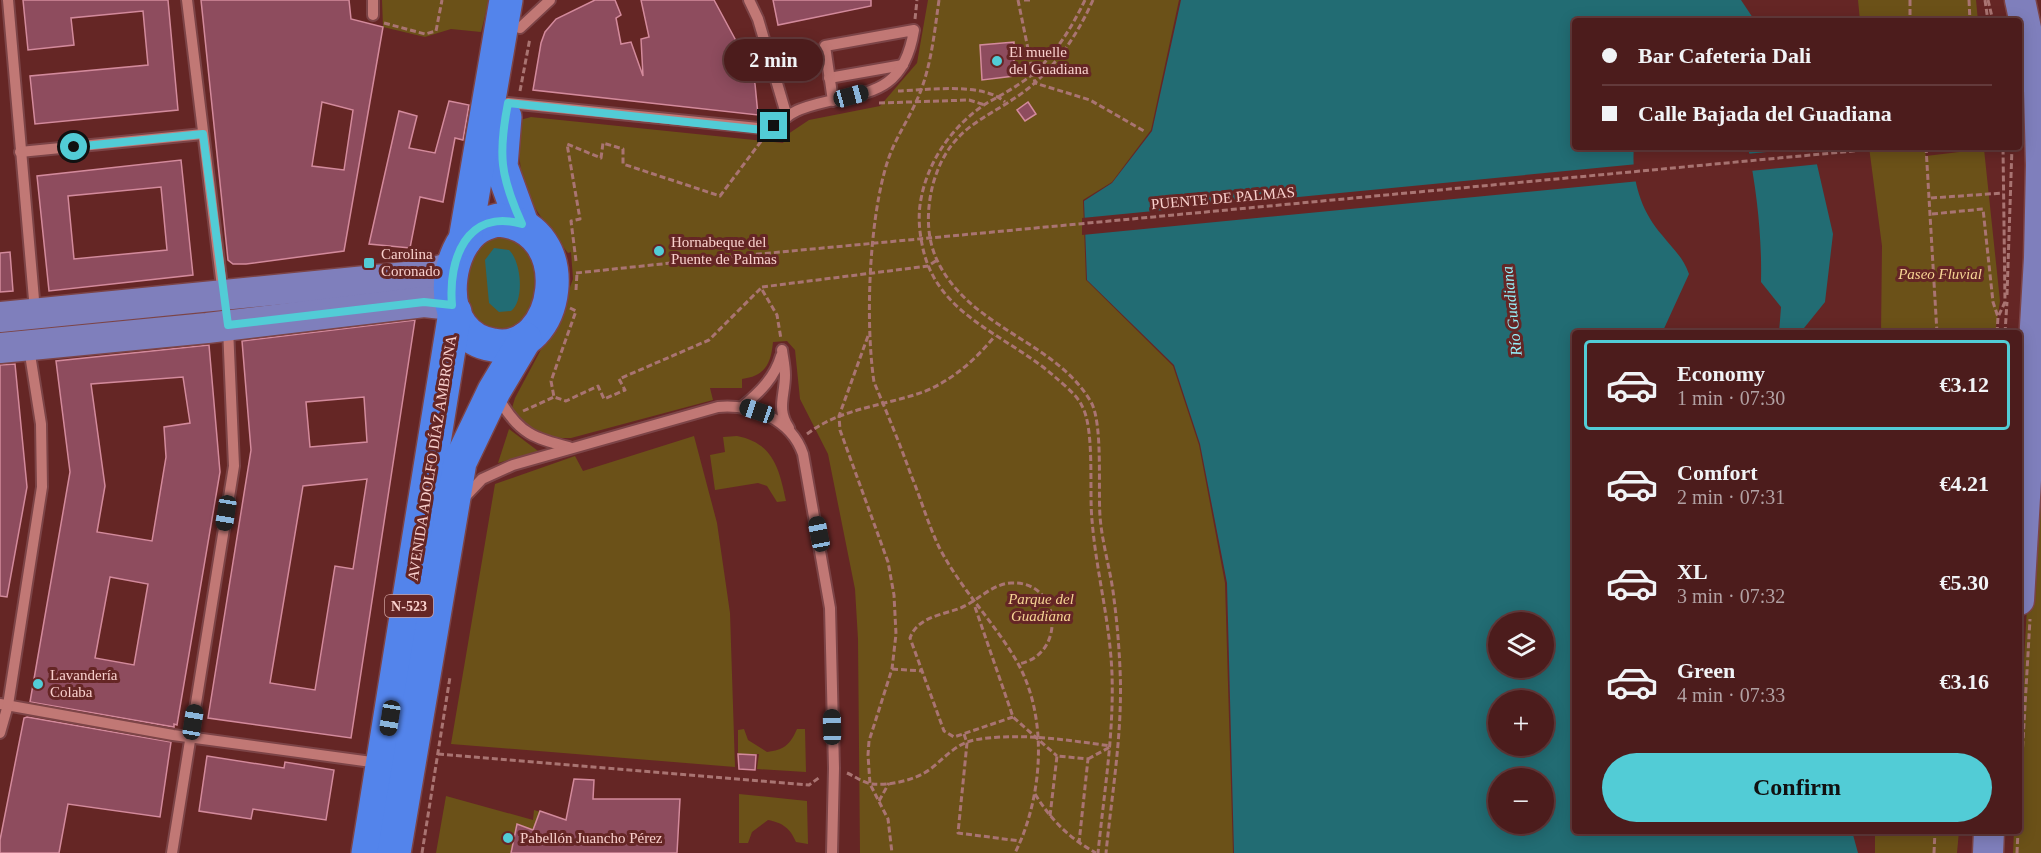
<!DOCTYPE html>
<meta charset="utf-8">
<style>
:root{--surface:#4c1c1c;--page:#562929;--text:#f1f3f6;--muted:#b2a1a3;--line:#633a3b;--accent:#52ccd6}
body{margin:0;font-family:Georgia,serif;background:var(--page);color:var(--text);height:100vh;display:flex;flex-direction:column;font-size:22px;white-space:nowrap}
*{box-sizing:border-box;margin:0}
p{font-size:20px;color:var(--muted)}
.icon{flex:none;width:33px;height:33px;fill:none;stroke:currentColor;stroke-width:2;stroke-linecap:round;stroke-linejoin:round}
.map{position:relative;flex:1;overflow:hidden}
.details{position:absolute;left:1572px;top:330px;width:450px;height:504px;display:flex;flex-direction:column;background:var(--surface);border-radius:6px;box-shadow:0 3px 15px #0003,0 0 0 2px var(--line)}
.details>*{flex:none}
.guide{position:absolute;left:1572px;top:18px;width:450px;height:132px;border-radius:6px;box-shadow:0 3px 15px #0003,0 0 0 2px var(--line);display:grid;align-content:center;height:132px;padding:0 30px;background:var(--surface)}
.tools{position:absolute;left:1488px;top:612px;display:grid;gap:12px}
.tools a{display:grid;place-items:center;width:66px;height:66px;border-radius:50%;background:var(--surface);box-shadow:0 3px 15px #0003,0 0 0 2px var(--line);font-size:30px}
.end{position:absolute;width:27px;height:27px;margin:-14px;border:8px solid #52ccd6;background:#111;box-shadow:0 0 0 3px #111}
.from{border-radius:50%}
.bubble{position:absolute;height:42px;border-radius:21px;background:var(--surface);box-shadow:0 3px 15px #0003,0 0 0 2px var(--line);font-size:20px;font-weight:700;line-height:42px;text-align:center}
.car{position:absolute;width:18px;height:36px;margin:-18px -9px;border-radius:8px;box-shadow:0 0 4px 2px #0007;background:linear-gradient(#222 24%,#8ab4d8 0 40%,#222 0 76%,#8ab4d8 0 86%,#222 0)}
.guide b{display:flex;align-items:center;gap:21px;height:57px;font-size:22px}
.guide b+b{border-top:2px solid var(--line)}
.guide i{width:15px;height:15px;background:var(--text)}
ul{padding:10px 0 0;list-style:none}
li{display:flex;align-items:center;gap:18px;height:90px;margin:0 12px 9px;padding:0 18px;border:3px solid transparent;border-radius:6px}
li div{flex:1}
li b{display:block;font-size:22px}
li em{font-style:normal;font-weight:700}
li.on{border-color:var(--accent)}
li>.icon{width:54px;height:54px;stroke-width:1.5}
.primary-button{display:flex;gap:12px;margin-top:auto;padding:12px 30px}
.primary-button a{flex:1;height:69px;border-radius:36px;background:var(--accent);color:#111;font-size:24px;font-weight:700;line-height:69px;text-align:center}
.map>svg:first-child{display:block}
.green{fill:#6b5118}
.water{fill:#226c73;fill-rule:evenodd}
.pier{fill:#652625}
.building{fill:#8e4c5e;stroke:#d38a9c;stroke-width:1.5;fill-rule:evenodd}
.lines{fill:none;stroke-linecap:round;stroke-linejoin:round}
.minor-casing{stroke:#7c4447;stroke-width:14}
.major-casing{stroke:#7c4447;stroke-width:33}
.highway-casing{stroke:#7c4447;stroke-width:36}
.path{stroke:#a97472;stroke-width:3;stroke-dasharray:6 3;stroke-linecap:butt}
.minor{stroke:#c17875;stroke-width:10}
.major{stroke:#7f7fbc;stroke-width:30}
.highway{stroke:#5384eb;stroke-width:33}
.path-bridge{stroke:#a97472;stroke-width:3;stroke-dasharray:6 3;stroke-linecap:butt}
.route{stroke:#52ccd6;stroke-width:8}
.poi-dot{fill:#52ccd6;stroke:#652625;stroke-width:2}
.labels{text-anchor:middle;stroke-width:6;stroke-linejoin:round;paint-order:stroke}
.shield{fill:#652625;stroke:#cd9d9b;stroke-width:1.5}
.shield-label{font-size:14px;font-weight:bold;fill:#f9d0cd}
.poi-label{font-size:15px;fill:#f9d0cd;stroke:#652625;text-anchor:start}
.street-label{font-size:15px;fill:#f9d0cd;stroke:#652625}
.park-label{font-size:15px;font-style:italic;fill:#f6d494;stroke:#652625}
.water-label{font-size:16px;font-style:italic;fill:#97f4fd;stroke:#652625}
</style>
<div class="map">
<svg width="2041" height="853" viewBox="0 0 2041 853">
<rect width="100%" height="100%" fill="#652625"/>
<g class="green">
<polygon points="382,0 489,0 481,32 451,29 425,37 383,27"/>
<path d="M928,0H1179L1151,130L1112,182L1083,200L1086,280L1173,366L1199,445L1225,583L1233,853H860L858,639L855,589L828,454L800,399L795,350L787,341L773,342C771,364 765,376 742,379V388H710L713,400L571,438C545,439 525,430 512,408L515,398L561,312L573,279L571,252L568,253C527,199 516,189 520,120L531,117L783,143L788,134L809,120L880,106L917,63Z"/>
<polygon points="1858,0 1976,0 1978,21 1860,21"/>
<polygon points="1869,147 1924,147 1926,156 1984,149 2000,301 1995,333 1881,333 1882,246"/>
<polygon points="499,231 531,249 540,290 520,328 480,330 463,293 463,280 476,248"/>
<polygon points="2041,361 2041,853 2013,853 2014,831 2019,831 2019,748"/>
<polygon points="509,429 538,451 498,463"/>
<polygon points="694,436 717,523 730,613 735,767 451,744 495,484 575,456 583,471"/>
<path d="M737,436C773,443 779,468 786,501L777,502L767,486L758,483L715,490L710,455L725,452L723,437Z"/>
<path d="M744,729L748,740L767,752C784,750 790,745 797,729H805L806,772L757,769L759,754H738V730Z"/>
<path d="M739,794L807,801L808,844L796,842C790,828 783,823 768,820L752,832L748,843H739Z"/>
<polygon points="446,796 533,820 534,810 579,824 576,853 436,853"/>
<polygon points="1875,831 1959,831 1957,853 1875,853"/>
</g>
<g class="water">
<path d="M1181,0H1741L1755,21H1575V147H1634C1631,179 1641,211 1662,235C1673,249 1683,257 1689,274L1662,333H1575V831H1852L1858,853H1234L1227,583L1200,444L1174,365L1087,280L1084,201L1112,183L1152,131ZM1498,622H1544V668H1498ZM1498,700H1544V746H1498ZM1498,778H1544V824H1498Z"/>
<path d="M1748,147H1813L1833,234L1825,302L1800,333H1779L1781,307L1761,282C1762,237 1757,192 1748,147Z"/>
<path d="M494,248L509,250C521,261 525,300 511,311L499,312L489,303L485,260Z"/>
</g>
<g class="pier">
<polygon points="1817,147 1820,164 1750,171 1746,154"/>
<polygon points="1638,164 1640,181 1082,235 1082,218"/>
</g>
<g class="building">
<polygon points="23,0 168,0 178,110 35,124 30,76 148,65 143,11 71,18 74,45 28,50"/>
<path d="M201,0H349L351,19L383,27L344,251L246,264H233L228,260ZM322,102L353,110L344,170L312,166Z"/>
<polygon points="595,0 615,0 621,15 616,18 621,44 631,42 643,76 641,39 649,37 641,0 714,0 748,63 755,84 758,115 533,90 541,43 545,32 556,19"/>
<polygon points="773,0 871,0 871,6 778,25"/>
<polygon points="1014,42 1014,76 982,80 980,45"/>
<polygon points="449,101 469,105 463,140 455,138 443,202 420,197 410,248 369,244 399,111 417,116 409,148 435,153"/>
<polygon points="1028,102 1036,114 1025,121 1017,110"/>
<path d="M181,160L193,275L49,291L37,176ZM161,187L167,250L74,259L68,196Z"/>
<polygon points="10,252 13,291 0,292 0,253"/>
<path d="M415,320L351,738L208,718L251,450L242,341ZM364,397L367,442L310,447L306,402ZM367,479L353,569L335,566L315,690L270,683L303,486Z"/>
<path d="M209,345L220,472L177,725L174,724V727L30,702L70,472L56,361ZM183,377L190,423L164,427L166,457L152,541L97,532L105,486L91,384ZM110,577L148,584L134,665L95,658Z"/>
<polygon points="15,364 27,487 7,597 0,596 0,365"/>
<polygon points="27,717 171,742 160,817 68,804 59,853 0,853 0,840 24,718"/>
<polygon points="738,754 756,755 755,770 739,769"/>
<polygon points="207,756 284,768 285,762 334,770 326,820 253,809 251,819 199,811"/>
<polygon points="574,779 594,780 593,799 680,799 677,853 511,853 517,824 533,830 540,811 566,820"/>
</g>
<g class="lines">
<g class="minor-casing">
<g id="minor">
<polyline points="8,0 35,311"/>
<polyline points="187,0 223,295"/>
<polyline points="749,0 758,19 787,117"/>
<polyline points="373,15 373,0"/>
<polyline points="520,28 550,0"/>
<polyline points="829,78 903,65"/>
<path d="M508,103L769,129C780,123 789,113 801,109C856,89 902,104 914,30L825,46L833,101"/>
<polyline points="20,152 203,134"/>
<path d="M782,350C783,358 785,366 785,375C785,396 776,409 789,428"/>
<path d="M501,402C519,433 535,439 569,447"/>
<path d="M743,406C760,392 775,377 781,356"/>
<path d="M463,499L482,479L513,465L718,407C753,404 791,419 803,454L830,608L834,768L832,853"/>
<polyline points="0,704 173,735 379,763"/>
<polyline points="0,733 8,705 42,487 41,424 29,348"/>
<polyline points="172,853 234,466 228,328"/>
</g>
</g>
<g class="major-casing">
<g id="major">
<polyline points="0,317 426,275 454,266"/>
<polyline points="0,348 207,328 424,302 452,305"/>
<polyline points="2019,600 2039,258 2041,165 2039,90 2020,0"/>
<polyline points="1988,853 1989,831"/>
</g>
</g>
<g class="highway-casing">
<g id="highway">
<polyline points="505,117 501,166 522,224"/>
<path d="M498,220C581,226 560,358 493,345C480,343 470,338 462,327C442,302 449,252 473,231C480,225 489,222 498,220Z"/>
<polyline points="465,240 506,0"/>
<polyline points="368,853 455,312"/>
<polyline points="394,853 460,462 494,391 525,339"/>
</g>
</g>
<g class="path">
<path d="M939,0C934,35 931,70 916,102C907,122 895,139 888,160C869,217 865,322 874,382C887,413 900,444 911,475C921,499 928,524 939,547C960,588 993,621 1016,660C1049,716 1043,797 1015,853"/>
<polyline points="1018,0 1035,83 1090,100 1144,131"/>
<polyline points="1024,0 1033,0"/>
<path d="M1085,0C1072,27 1056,53 1034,73C1020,85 1003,94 987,103C954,124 928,160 921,199C918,214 919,229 922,244C935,316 1007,334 1055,377C1064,385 1077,395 1082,406C1095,429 1089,492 1092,520C1096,571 1110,621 1112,674C1114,734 1104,793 1098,853"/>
<path d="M1093,0C1080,29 1063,56 1040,78C998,119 952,117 933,184C926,212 926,241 940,266C975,330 1056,342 1091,402C1103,423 1098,489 1100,516C1102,544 1111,571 1114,599C1117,622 1119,646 1120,669C1123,731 1112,792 1106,853"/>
<polyline points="1910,0 1910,21"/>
<polyline points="1969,0 1970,21"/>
<polyline points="1985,0 1988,21"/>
<polyline points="1988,0 1993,21"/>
<polyline points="915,19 917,0"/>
<polyline points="384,23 425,34 436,31 442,0"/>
<polyline points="520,91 530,38"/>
<path d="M898,91C927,90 983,82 1005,102"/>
<polyline points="879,103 969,100 985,105"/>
<polyline points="1926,147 1937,333"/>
<polyline points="1931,198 2003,193"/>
<polyline points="1932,214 1983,209 1993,302 1998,317"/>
<polyline points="576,261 571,221 580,219 567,144 601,158 603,143 623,149 623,164 720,196 762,140"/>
<polyline points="576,273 738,256"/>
<polyline points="762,287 928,266 937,260"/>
<polyline points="576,290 577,273"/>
<polyline points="2007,295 2012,147"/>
<polyline points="570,308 576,311 551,381 554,397 566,401 598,386 604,399 625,390 619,379 709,340 761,288 777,315 781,339"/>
<polyline points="1997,333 1998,317 2005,302 2003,147"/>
<polyline points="2005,333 2007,302"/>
<polyline points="868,336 839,416 840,430 888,562 894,595 896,634 892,669 869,741 868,755 870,784 888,819 892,853"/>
<polyline points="523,411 554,397"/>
<path d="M807,434C841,408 884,406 923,392C953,380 975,360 995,336"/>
<polyline points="975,607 1013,717 1057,756"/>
<polyline points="892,669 922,671"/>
<path d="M1013,717L954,737L944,731L910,638C917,618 940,615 958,609C977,602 991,584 1011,583C1062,580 1067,656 1018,664"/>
<polyline points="964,734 967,743 958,833 1020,841"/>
<polyline points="438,754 809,785 820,777"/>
<polyline points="1088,759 1110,747"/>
<path d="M847,773C854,776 864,783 872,784C889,786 915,780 929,770C944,759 955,744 974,740C1020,732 1066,740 1111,746"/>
<path d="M1035,794C1051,820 1069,838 1096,853"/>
<polyline points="879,801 889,783"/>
<polyline points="2019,810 2030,619"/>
<polyline points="1050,816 1057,756 1088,759 1079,843"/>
<polyline points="422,853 450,677"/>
<polyline points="1934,853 1935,831"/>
<polyline points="2017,853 2018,831"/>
</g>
<use href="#minor" class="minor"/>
<use href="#major" class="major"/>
<use href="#highway" class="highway"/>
<polyline class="path-bridge" points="738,256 1896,147"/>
</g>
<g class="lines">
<path class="route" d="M74,147L203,134L228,325L424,302L452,305C448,259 467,208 522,224C500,176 498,154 508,103L763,130L774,126"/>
</g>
<g class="poi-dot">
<circle cx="997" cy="61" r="6"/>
<circle cx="659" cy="251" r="6"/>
<rect x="363" y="257" width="12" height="12" rx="3"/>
<circle cx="38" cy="684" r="6"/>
<circle cx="508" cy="838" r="6"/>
</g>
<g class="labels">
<rect class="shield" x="385" y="595" width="48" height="22" rx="4.5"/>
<g class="shield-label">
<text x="409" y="611">N-523</text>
</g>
<g class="poi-label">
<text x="1009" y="57">El muelle<tspan x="1009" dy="17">del Guadiana</tspan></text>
<text x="671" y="247">Hornabeque del<tspan x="671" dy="17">Puente de Palmas</tspan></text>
<text x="381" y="259">Carolina<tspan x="381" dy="17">Coronado</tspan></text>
<text x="50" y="680">Lavandería<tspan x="50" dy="17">Colaba</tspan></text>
<text x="520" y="843">Pabellón Juancho Pérez</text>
</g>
<g class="street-label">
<text transform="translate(1223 198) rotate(-5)" y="5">PUENTE DE PALMAS</text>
<text transform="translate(432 458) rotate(-81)" y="5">AVENIDA ADOLFO DÍAZ AMBRONA</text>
</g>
<g class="park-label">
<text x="1940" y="279">Paseo Fluvial</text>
<text x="1041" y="604">Parque del<tspan x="1041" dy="17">Guadiana</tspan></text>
</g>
<g class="water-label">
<text transform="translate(1511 311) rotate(-96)" y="6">Río Guadiana</text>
</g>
</g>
</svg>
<div class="tools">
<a><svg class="icon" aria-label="layers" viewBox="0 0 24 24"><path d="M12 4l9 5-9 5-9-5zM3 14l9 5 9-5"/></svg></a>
<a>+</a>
<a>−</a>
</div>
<i class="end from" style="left:74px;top:147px"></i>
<i class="end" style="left:774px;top:126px"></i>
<div class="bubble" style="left:724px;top:39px;width:99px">2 min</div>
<i class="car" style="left:851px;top:96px;rotate:75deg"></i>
<i class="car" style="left:757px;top:411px;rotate:289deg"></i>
<i class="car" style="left:226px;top:513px;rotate:189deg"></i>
<i class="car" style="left:819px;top:534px;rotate:349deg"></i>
<i class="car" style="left:390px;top:718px;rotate:189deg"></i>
<i class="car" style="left:193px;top:722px;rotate:9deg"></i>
<i class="car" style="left:832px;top:727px;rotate:359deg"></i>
<div class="guide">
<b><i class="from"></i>Bar Cafeteria Dali</b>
<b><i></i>Calle Bajada del Guadiana</b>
</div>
<section class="details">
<ul>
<li class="on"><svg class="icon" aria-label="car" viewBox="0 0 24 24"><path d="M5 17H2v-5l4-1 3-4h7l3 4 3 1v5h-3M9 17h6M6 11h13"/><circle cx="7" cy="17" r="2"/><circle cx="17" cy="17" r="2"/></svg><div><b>Economy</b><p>1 min · 07:30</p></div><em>€3.12</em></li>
<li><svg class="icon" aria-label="car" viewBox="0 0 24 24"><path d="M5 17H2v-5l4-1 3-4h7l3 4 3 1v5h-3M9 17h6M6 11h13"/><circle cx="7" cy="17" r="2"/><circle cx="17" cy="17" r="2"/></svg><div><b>Comfort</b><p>2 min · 07:31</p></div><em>€4.21</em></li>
<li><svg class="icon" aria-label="car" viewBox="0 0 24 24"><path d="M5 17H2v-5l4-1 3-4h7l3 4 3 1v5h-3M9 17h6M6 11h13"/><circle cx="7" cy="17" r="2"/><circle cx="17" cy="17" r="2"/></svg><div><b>XL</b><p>3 min · 07:32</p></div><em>€5.30</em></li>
<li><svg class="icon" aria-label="car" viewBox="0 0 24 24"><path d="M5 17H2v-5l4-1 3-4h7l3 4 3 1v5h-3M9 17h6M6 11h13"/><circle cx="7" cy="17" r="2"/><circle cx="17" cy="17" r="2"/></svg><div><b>Green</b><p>4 min · 07:33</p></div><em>€3.16</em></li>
</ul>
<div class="primary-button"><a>Confirm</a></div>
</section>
</div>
